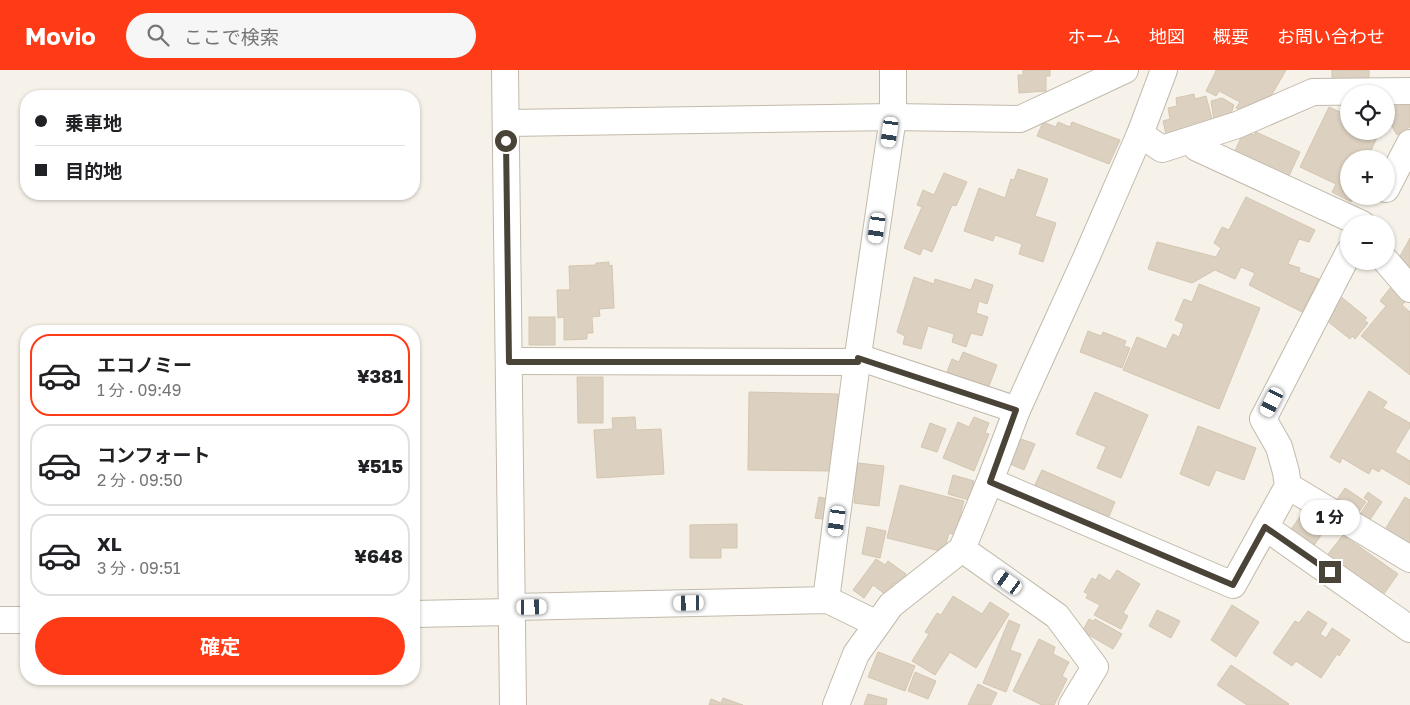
<!DOCTYPE html>
<html lang="ja">
<meta charset="utf-8">
<style>
:root{--surface:#fff;--page:#f6f6f6;--text:#202124;--muted:#757577;--line:#e0e0e0;--accent:#ff3b17}
body{margin:0;font-family:"Golos Text","Noto Sans JP",sans-serif;background:var(--page);color:var(--text);height:100vh;display:flex;flex-direction:column;font-size:19px;white-space:nowrap}
*{box-sizing:border-box;margin:0}
p{font-size:16px;color:var(--muted)}
.icon{flex:none;width:28px;height:28px;fill:none;stroke:currentColor;stroke-width:2;stroke-linecap:round;stroke-linejoin:round}
.map{position:relative;flex:1;overflow:hidden}
.side{position:absolute;left:20px;top:255px;width:400px;height:360px;display:flex;flex-direction:column;background:var(--surface);border-radius:20px;box-shadow:0 1px 4px #0004}
.side>*{flex:none}
.hud{position:absolute;left:20px;top:20px;width:400px;height:110px;border-radius:20px;box-shadow:0 1px 4px #0004;display:grid;align-content:center;height:110px;padding:0 15px;background:var(--surface)}
.buttons{position:absolute;left:1340px;top:15px;display:grid;gap:10px}
.buttons a{display:grid;place-items:center;width:55px;height:55px;border-radius:50%;background:var(--surface);box-shadow:0 1px 4px #0004;font-size:25px}
.end{position:absolute;width:22px;height:22px;margin:-11px;border:6px solid #4a4337;background:#fff;box-shadow:0 0 0 2px #fff}
.from{border-radius:50%}
.bubble{position:absolute;height:35px;border-radius:18px;background:var(--surface);box-shadow:0 1px 4px #0004;font-size:16px;font-weight:700;line-height:35px;text-align:center}
.car{position:absolute;width:15px;height:30px;margin:-15px -8px;border-radius:6px;box-shadow:0 0 4px 1px #0007;background:linear-gradient(#fff 24%,#345 0 40%,#fff 0 76%,#345 0 86%,#fff 0)}
.hud b{display:flex;align-items:center;gap:18px;height:48px;font-size:19px}
.hud b+b{border-top:1px solid var(--line)}
.hud i{width:12px;height:12px;background:var(--text)}
ul{padding:9px 0 0;list-style:none}
li{display:flex;align-items:center;gap:15px;height:82px;margin:0 10px 8px;padding:0 5px;border:2px solid var(--line);border-radius:20px}
li div{flex:1}
li b{display:block;font-size:19px}
li em{font-style:normal;font-weight:700}
li.on{border-color:var(--accent)}
li>.icon{width:45px;height:45px;stroke-width:1.5}
.action{display:flex;gap:10px;margin-top:auto;padding:10px 15px}
.action a{flex:1;height:58px;border-radius:30px;background:var(--accent);color:#fff;font-size:20px;font-weight:700;line-height:58px;text-align:center}
header{display:flex;align-items:center;gap:30px;box-sizing:border-box;height:70px;padding:0 25px;background:var(--accent);color:#fff}
header strong{font-size:24px}
nav{display:flex;gap:28px;margin-inline-start:auto;font-size:18px}
.search{width:350px;height:45px;background:var(--page);display:flex;align-items:center;gap:12px;box-sizing:border-box;padding:0 18px;border-radius:28px;color:var(--muted);font-size:19px}
.map>svg:first-child{display:block}
.building{fill:#dcd1c0;stroke:#d4c6b0}
.lines{fill:none;stroke-linecap:round;stroke-linejoin:round}
.minor-casing{stroke:#c2baab;stroke-width:28}
.minor{stroke:#fff;stroke-width:26}
.route{stroke:#4a4337;stroke-width:6}
</style>
<header>
<strong>Movio</strong>
<div class="search"><svg class="icon" aria-label="search" viewBox="0 0 24 24"><circle cx="10" cy="10" r="6"/><path d="M15 15l6 6"/></svg>ここで検索</div>
<nav><a>ホーム</a><a>地図</a><a>概要</a><a>お問い合わせ</a></nav>
</header>
<div class="map">
<svg width="1410" height="635" viewBox="0 0 1410 635">
<rect width="100%" height="100%" fill="#f6f2e9"/>
<g class="building">
<polygon points="1023,0 1050,0 1050,6 1046,6 1046,21 1019,23 1018,5 1023,5"/>
<polygon points="1215,0 1286,0 1267,33 1244,41 1236,38 1240,32 1219,21 1216,26 1206,21 1216,1"/>
<polygon points="1332,0 1369,0 1369,9 1332,10"/>
<polygon points="1194,24 1195,29 1206,26 1213,53 1166,64 1163,51 1170,49 1168,38 1177,36 1176,28"/>
<polygon points="1222,28 1234,35 1230,47 1214,51 1211,31"/>
<polygon points="1410,30 1410,57 1397,65 1386,46 1386,42 1403,31"/>
<polygon points="1329,37 1349,46 1349,61 1380,61 1367,89 1349,89 1349,126 1354,126 1351,132 1332,122 1336,114 1300,97"/>
<polygon points="1043,52 1056,57 1058,52 1070,57 1072,52 1120,70 1109,94 1037,66"/>
<polygon points="1244,61 1254,65 1256,62 1300,82 1288,108 1234,83"/>
<polygon points="1018,99 1048,109 1035,146 1056,153 1043,192 1019,184 1022,174 995,165 993,171 964,161 979,118 1005,128 1011,109 1014,110"/>
<polygon points="944,103 967,112 956,136 952,135 932,182 923,178 920,185 904,178 922,137 917,135 923,120 934,125"/>
<polygon points="1246,127 1315,160 1309,172 1299,169 1288,194 1300,198 1299,202 1319,209 1302,242 1249,215 1255,203 1241,197 1235,209 1215,200 1192,213 1148,199 1157,172 1216,187 1221,178 1214,173 1222,157 1229,160"/>
<polygon points="1410,168 1410,203 1398,190"/>
<polygon points="609,192 609,196 612,195 614,238 599,239 600,246 592,247 593,263 587,263 587,269 564,270 564,247 558,248 557,220 570,220 569,196 596,195 596,193"/>
<polygon points="914,207 934,214 935,209 971,220 975,209 993,215 987,234 979,231 976,243 988,247 982,266 971,263 966,277 952,272 954,264 928,256 921,279 903,274 905,266 897,262"/>
<polygon points="1199,214 1260,238 1219,339 1123,300 1137,267 1166,279 1173,264 1179,267 1184,254 1175,250 1184,229 1192,232"/>
<polygon points="1391,217 1407,230 1402,235 1410,242 1410,305 1361,266 1386,236 1380,231"/>
<polygon points="1340,226 1367,248 1364,250 1368,253 1355,269 1352,266 1350,269 1326,250 1336,239 1332,236"/>
<rect x="529" y="247" width="26" height="28"/>
<polygon points="1088,261 1101,266 1103,262 1126,271 1124,276 1130,278 1122,298 1080,282"/>
<polygon points="963,282 997,295 987,321 955,308 956,306 947,302 952,289 959,292"/>
<polygon points="577,307 603,307 603,353 578,353"/>
<polygon points="1369,321 1387,332 1383,338 1410,353 1410,357 1395,382 1410,391 1410,415 1381,398 1379,402 1372,398 1369,404 1342,388 1340,393 1330,387"/>
<polygon points="749,322 838,324 838,374 832,374 832,401 748,400"/>
<polygon points="1095,322 1148,345 1121,408 1097,398 1106,377 1076,364"/>
<polygon points="635,347 636,360 661,359 664,404 597,408 594,360 613,359 612,348"/>
<polygon points="974,347 989,353 985,363 989,364 974,401 943,388 958,352 969,357"/>
<polygon points="930,353 946,359 937,382 921,377"/>
<polygon points="1198,356 1256,378 1244,410 1216,400 1209,416 1180,404"/>
<polygon points="1021,369 1035,374 1024,400 1010,394"/>
<polygon points="858,393 884,396 879,436 854,433 855,424 851,423 852,413 855,413"/>
<polygon points="1042,400 1115,432 1107,451 1033,419"/>
<polygon points="953,405 974,411 969,430 948,424"/>
<polygon points="900,415 964,431 955,465 949,463 945,478 941,477 940,481 887,468"/>
<polygon points="1345,418 1366,432 1355,447 1334,434"/>
<polygon points="1368,422 1382,432 1367,454 1358,447 1369,431 1364,428"/>
<polygon points="819,427 833,430 829,450 815,448"/>
<polygon points="1405,427 1410,430 1410,477 1384,461"/>
<polygon points="1307,437 1331,451 1312,478 1289,462"/>
<polygon points="737,454 737,478 721,478 721,488 690,488 690,455"/>
<polygon points="867,457 886,461 880,488 862,484"/>
<polygon points="1343,465 1398,504 1381,528 1325,488"/>
<polygon points="876,489 885,495 888,491 906,504 898,515 894,513 886,525 873,515 864,528 853,520"/>
<polygon points="1117,500 1140,514 1123,543 1128,546 1121,559 1094,545 1100,535 1086,528 1088,524 1084,522 1092,508 1096,510 1099,504 1110,511"/>
<polygon points="953,526 982,544 990,532 1009,544 976,598 950,582 935,605 912,591 929,564 925,562 937,543 941,545"/>
<polygon points="1232,535 1259,552 1236,587 1211,570"/>
<polygon points="1157,540 1180,551 1171,568 1149,556"/>
<polygon points="1308,541 1327,553 1320,564 1326,568 1332,558 1350,570 1339,586 1337,584 1321,608 1296,591 1292,596 1273,583 1295,551 1299,553"/>
<polygon points="1089,549 1093,551 1095,549 1122,564 1113,579 1087,564 1088,563 1083,560"/>
<polygon points="1009,550 1020,555 1010,580 1021,584 1006,622 983,613"/>
<polygon points="1039,569 1055,577 1053,584 1069,592 1062,606 1067,609 1054,635 1042,635 1013,621"/>
<polygon points="878,582 915,596 905,621 868,607"/>
<polygon points="1231,595 1289,634 1288,635 1247,635 1217,615"/>
<polygon points="915,602 936,611 928,629 908,621"/>
<polygon points="978,614 997,623 991,635 968,635"/>
<polygon points="868,624 887,629 886,635 864,635"/>
<polygon points="723,628 743,635 709,635 711,629 721,633"/>
</g>
<g class="lines">
<g class="minor-casing">
<g id="minor">
<polyline points="505,0 513,635"/>
<polyline points="506,53 893,47 1020,49 1125,0"/>
<polyline points="1140,64 1162,79 1237,55 1313,22 1410,21"/>
<polyline points="1192,70 1197,78 1362,154"/>
<polyline points="1386,119 1410,73"/>
<polyline points="1386,191 1410,219"/>
<polyline points="858,287 1017,340"/>
<polyline points="509,291 858,292"/>
<polyline points="990,411 1233,515 1288,416 1286,402 1279,377 1263,349 1349,182"/>
<polyline points="1288,416 1410,489"/>
<polyline points="1265,457 1410,559"/>
<polyline points="962,479 1057,546 1095,597 1072,635"/>
<polyline points="826,530 857,292 893,47 893,0"/>
<polyline points="512,537 828,530 877,554"/>
<polyline points="414,544 512,542"/>
<polyline points="0,550 26,550"/>
<polyline points="836,635 856,584 891,535 962,479 990,411 1017,340 1086,188 1140,64 1164,0"/>
</g>
</g>
<use href="#minor" class="minor"/>
</g>
<g class="lines">
<polyline class="route" points="506,71 509,292 858,292 858,288 1016,340 990,412 1233,515 1265,457 1330,502"/>
</g>
</svg>
<div class="buttons">
<a><svg class="icon" aria-label="locate" viewBox="0 0 24 24"><circle cx="12" cy="12" r="6"/><path d="M12 2v4M12 18v4M2 12h4M18 12h4"/></svg></a>
<a>+</a>
<a>−</a>
</div>
<i class="end from" style="left:506px;top:71px"></i>
<i class="end" style="left:1330px;top:502px"></i>
<div class="bubble" style="left:1300px;top:430px;width:60px">1 分</div>
<i class="car" style="left:890px;top:62px;rotate:188deg"></i>
<i class="car" style="left:877px;top:158px;rotate:188deg"></i>
<i class="car" style="left:1272px;top:332px;rotate:207deg"></i>
<i class="car" style="left:837px;top:451px;rotate:188deg"></i>
<i class="car" style="left:1008px;top:512px;rotate:305deg"></i>
<i class="car" style="left:689px;top:533px;rotate:269deg"></i>
<i class="car" style="left:532px;top:537px;rotate:89deg"></i>
<div class="hud">
<b><i class="from"></i>乗車地</b>
<b><i></i>目的地</b>
</div>
<section class="side">
<ul>
<li class="on"><svg class="icon" aria-label="car" viewBox="0 0 24 24"><path d="M5 17H2v-5l4-1 3-4h7l3 4 3 1v5h-3M9 17h6M6 11h13"/><circle cx="7" cy="17" r="2"/><circle cx="17" cy="17" r="2"/></svg><div><b>エコノミー</b><p>1 分 · 09:49</p></div><em>¥381</em></li>
<li><svg class="icon" aria-label="car" viewBox="0 0 24 24"><path d="M5 17H2v-5l4-1 3-4h7l3 4 3 1v5h-3M9 17h6M6 11h13"/><circle cx="7" cy="17" r="2"/><circle cx="17" cy="17" r="2"/></svg><div><b>コンフォート</b><p>2 分 · 09:50</p></div><em>¥515</em></li>
<li><svg class="icon" aria-label="car" viewBox="0 0 24 24"><path d="M5 17H2v-5l4-1 3-4h7l3 4 3 1v5h-3M9 17h6M6 11h13"/><circle cx="7" cy="17" r="2"/><circle cx="17" cy="17" r="2"/></svg><div><b>XL</b><p>3 分 · 09:51</p></div><em>¥648</em></li>
</ul>
<div class="action"><a>確定</a></div>
</section>
</div>
